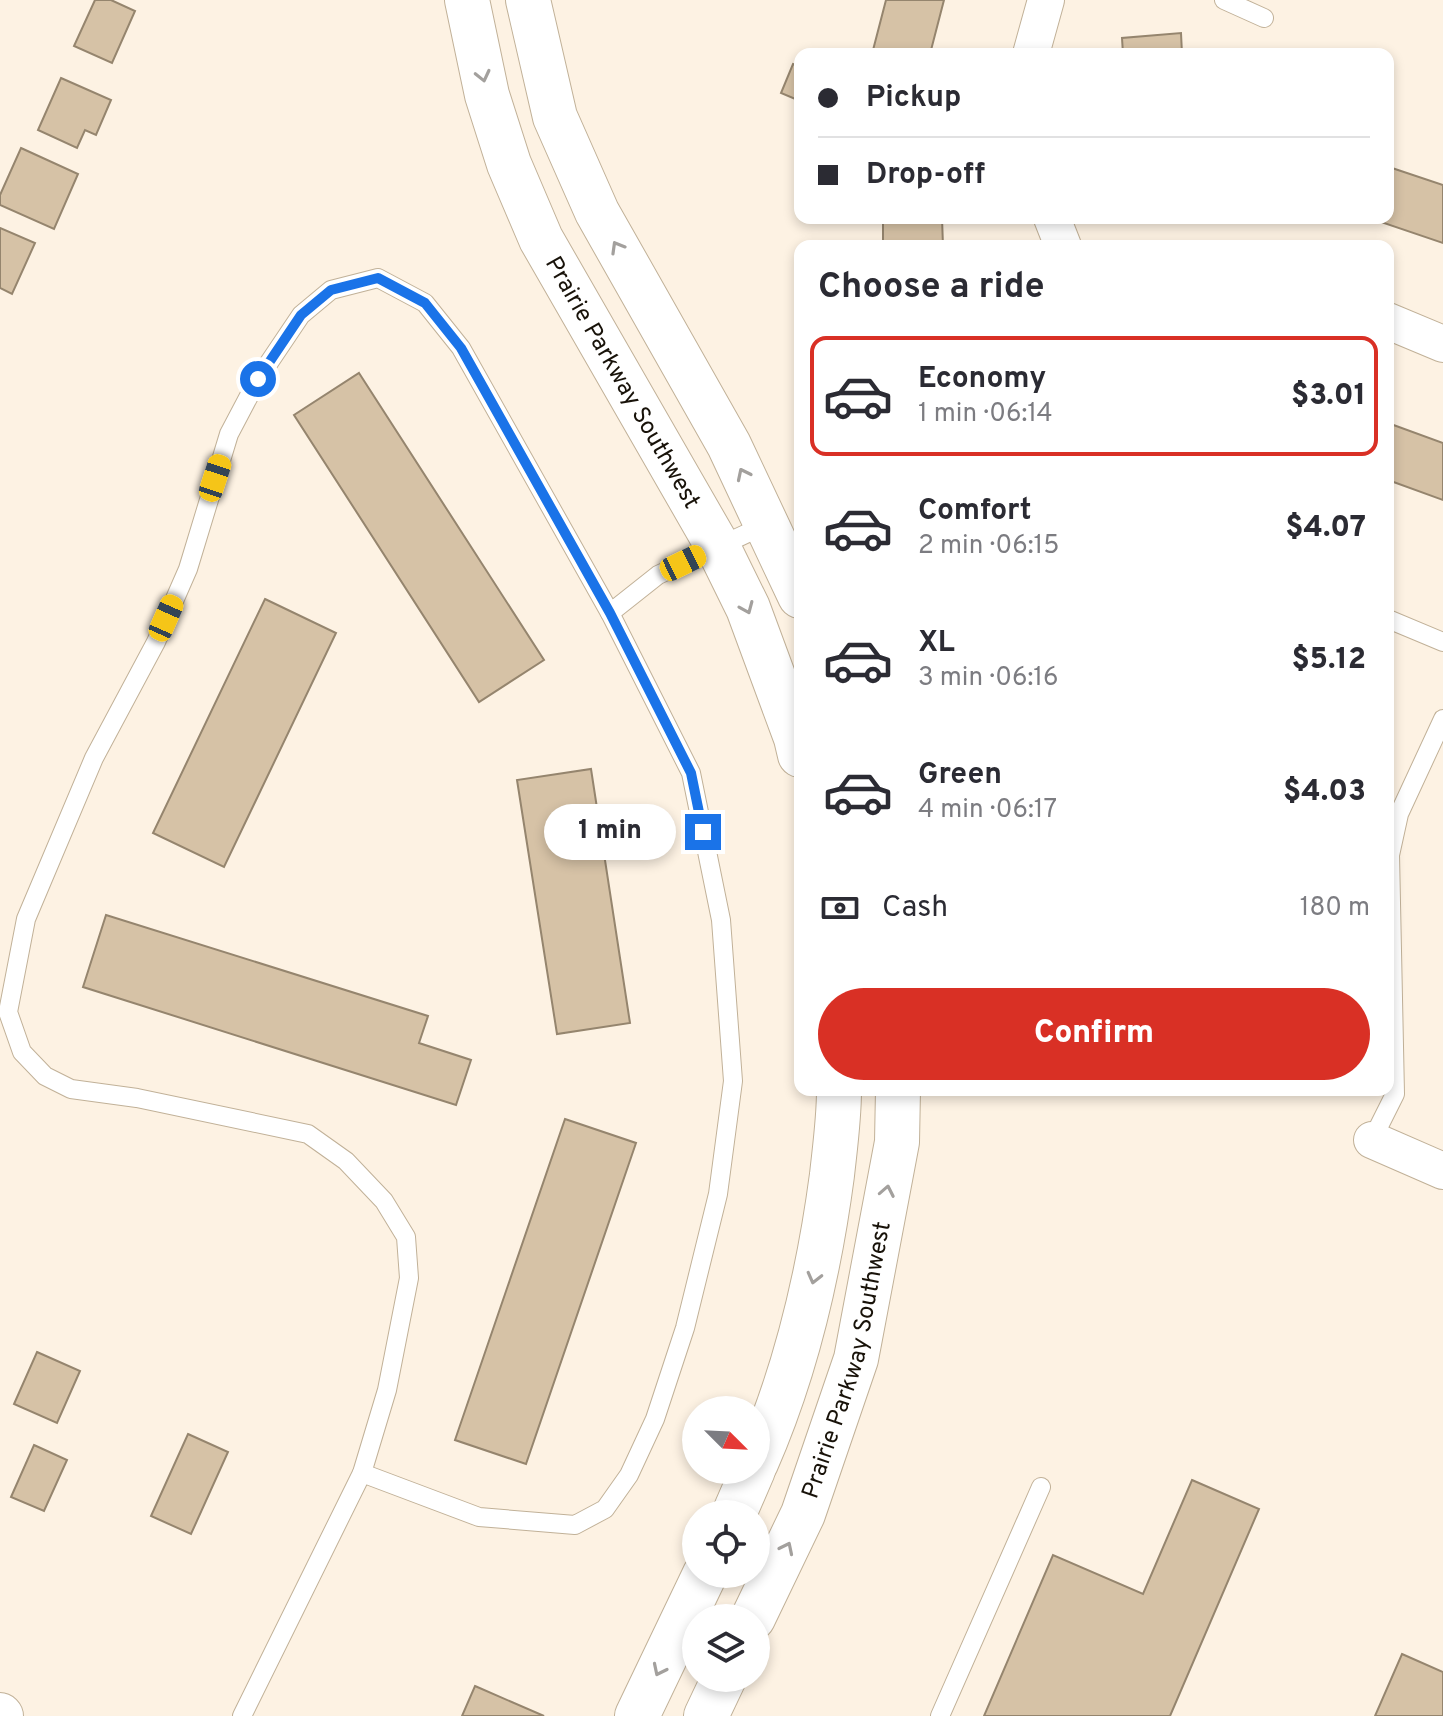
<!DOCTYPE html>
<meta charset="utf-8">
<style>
:root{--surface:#fff;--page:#f2f2f3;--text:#2b2b33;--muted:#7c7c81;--line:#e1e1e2;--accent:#d93025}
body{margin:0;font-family:Overpass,sans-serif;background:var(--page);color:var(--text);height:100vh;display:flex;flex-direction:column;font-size:30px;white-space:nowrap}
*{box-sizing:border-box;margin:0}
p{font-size:26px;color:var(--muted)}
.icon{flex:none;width:44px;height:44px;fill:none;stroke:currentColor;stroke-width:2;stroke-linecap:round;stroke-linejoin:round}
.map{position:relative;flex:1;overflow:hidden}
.panel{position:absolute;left:794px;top:240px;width:600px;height:856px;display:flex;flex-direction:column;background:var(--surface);border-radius:16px;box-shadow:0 4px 12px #0003}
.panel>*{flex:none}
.guide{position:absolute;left:794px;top:48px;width:600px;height:176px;border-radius:16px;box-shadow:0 4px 12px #0003;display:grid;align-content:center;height:176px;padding:0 24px;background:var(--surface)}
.needle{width:52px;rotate:114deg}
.tools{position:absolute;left:682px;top:1396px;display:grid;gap:16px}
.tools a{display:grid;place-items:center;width:88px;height:88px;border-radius:50%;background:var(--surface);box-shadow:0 4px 12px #0003;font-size:40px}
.end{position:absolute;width:36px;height:36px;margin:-18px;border:10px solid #1a73e8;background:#fff;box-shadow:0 0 0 4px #fff}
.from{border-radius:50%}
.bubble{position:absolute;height:56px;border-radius:28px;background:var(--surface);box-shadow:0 4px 12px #0003;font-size:26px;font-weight:800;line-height:56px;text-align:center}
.car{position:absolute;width:24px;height:48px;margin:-24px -12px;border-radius:10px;box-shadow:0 0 6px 2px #0007;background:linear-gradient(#f5c518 24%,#345 0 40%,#f5c518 0 76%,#345 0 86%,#f5c518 0)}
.guide b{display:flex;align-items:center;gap:28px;height:76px;font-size:30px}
.guide b+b{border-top:2px solid var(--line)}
.guide i{width:20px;height:20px;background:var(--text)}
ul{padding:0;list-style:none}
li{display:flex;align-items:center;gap:24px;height:120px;margin:0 16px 12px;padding:0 8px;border:4px solid transparent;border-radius:16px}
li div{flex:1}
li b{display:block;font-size:30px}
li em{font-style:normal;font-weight:800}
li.current{border-color:var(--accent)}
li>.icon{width:72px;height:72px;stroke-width:1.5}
h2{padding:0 24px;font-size:36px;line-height:96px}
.pay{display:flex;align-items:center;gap:20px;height:88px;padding:0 24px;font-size:30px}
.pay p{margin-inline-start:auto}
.primary-button{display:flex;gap:16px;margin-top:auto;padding:16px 24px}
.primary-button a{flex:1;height:92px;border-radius:48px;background:var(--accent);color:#fff;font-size:32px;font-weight:800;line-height:92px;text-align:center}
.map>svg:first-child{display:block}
.building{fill:#d6c2a6;stroke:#95856e;stroke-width:2}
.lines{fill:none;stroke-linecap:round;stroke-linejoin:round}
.service-casing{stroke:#c1b198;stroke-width:20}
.minor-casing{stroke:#c1b198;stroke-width:38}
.tertiary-casing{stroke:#c1b198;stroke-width:46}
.service{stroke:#fff;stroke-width:18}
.minor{stroke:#fff;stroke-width:36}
.tertiary{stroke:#fff;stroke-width:44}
.oneway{stroke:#a3a09d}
.route{stroke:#1a73e8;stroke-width:10}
.labels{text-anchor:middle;stroke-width:7;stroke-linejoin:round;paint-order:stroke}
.street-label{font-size:24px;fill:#181209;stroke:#fdf2e3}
</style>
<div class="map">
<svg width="1443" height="1716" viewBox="0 0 1443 1716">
<rect width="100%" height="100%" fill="#fdf2e3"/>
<g class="building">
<polygon points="95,0 111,0 135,11 112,63 74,46"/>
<polygon points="886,0 944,0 930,54 872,54"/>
<polygon points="1181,33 1182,54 1123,54 1122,38"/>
<polygon points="793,64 800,67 800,101 781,93"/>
<polygon points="61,78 111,100 96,135 85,130 77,148 38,130"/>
<polygon points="21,148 78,174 54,229 0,205 0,195"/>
<polygon points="1392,168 1443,185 1443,243 1375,220 1376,218 1388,218 1388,180"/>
<polygon points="883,218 942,218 943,246 883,246"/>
<polygon points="0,228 35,243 12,294 0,288"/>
<polygon points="359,373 544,660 479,702 294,415"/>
<polygon points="1388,423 1443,443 1443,500 1388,480"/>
<polygon points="265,599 336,633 224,867 153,833"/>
<polygon points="591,769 630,1023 557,1034 517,780"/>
<polygon points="106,915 428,1016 419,1043 471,1060 456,1105 83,987"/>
<polygon points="565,1119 636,1143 526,1464 455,1440"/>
<polygon points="37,1352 80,1371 57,1423 14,1404"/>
<polygon points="188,1434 228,1452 191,1534 151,1516"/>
<polygon points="34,1445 67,1460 44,1511 11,1497"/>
<polygon points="1192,1480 1259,1509 1170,1716 984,1716 1053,1555 1143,1594"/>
<polygon points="1402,1654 1443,1672 1443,1716 1375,1716"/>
<polygon points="475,1686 544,1716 462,1716"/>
</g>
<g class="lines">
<g class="service-casing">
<g id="service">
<polyline points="1224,0 1264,18"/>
<polyline points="1388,619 1443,642"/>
<polyline points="1372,1140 1395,1094 1390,855 1399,814 1443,719"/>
<polyline points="362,1473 479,1517 575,1525 605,1509 629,1475 655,1419 685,1328 718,1194 733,1081 721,920 691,773 610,613"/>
<polyline points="242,1716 362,1473 387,1390 409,1278 406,1237 384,1201 346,1161 308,1134 137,1098 71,1089 45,1076 22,1052 8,1012 26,919 94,758 156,642 188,569 229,434 258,379 301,315 331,290 378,278 425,303 461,348 610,613 658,575 767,524"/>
<polyline points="940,1716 1041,1487"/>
</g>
</g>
<g class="minor-casing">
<g id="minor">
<polyline points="1031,54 1046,0"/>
<polyline points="1052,218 1063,246"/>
<polyline points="1388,321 1443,344"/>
<polyline points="1372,1140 1443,1171"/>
</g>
</g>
<g class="tertiary-casing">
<g id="tertiary">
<path id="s1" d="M467,0L487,95L509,164L541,239L718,547L748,608L796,738L800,755"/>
<polyline points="528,0 555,117 597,212 729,445 800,596"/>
<path d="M756,1463C796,1372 819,1273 832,1175C835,1147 839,1119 839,1090"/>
<polyline points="734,1514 753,1470"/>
<path id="s2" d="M753,1618L803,1514L856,1359L897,1142L898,1090"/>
<polyline points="0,1715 1,1716"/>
<polyline points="637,1716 705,1574"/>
<polyline points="706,1716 724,1678"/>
</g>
</g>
<use href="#service" class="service"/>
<use href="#minor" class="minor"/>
<use href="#tertiary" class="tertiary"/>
</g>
<defs><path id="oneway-chevron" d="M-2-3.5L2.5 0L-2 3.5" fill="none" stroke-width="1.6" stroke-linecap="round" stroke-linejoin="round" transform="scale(2)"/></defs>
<g class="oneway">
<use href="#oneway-chevron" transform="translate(483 76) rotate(77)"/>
<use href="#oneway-chevron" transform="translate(617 247) rotate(-120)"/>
<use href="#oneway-chevron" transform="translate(743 474) rotate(-116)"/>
<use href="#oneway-chevron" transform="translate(747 608) rotate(67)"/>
<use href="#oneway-chevron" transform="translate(887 1191) rotate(-79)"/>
<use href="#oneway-chevron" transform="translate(814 1278) rotate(104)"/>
<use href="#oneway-chevron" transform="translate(787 1548) rotate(-64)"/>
<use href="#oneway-chevron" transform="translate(659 1670) rotate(116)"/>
</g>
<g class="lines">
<polyline class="route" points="258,379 301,315 331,290 378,278 425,303 461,348 610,613 691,773 703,832"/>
</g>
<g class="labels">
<g class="street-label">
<text dy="8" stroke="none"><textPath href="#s1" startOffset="416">Prairie Parkway Southwest</textPath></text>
<text dy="8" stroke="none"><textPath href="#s2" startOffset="276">Prairie Parkway Southwest</textPath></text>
</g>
</g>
</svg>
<div class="tools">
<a><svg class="needle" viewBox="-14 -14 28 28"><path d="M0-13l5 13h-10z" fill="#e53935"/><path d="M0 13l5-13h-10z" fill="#7c7c81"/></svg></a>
<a><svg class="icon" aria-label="locate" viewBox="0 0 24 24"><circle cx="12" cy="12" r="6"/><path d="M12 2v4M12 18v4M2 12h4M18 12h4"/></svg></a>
<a><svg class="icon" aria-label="layers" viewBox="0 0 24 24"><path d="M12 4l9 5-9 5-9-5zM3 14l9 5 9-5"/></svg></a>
</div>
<i class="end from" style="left:258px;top:379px"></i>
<i class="end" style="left:703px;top:832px"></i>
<div class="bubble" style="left:544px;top:804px;width:132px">1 min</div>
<i class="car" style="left:215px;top:478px;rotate:18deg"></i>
<i class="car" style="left:683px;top:563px;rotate:64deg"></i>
<i class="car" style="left:166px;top:618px;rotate:24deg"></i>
<div class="guide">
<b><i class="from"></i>Pickup</b>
<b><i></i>Drop-off</b>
</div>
<section class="panel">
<h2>Choose a ride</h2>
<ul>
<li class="current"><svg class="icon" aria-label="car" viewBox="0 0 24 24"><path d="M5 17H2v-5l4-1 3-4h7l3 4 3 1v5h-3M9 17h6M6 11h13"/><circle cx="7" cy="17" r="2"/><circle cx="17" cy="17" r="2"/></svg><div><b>Economy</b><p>1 min · 06:14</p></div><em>$3.01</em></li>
<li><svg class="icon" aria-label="car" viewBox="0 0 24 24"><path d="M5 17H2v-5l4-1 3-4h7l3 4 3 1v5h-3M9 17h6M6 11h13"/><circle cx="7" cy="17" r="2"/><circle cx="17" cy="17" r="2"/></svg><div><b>Comfort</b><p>2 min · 06:15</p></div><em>$4.07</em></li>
<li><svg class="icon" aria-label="car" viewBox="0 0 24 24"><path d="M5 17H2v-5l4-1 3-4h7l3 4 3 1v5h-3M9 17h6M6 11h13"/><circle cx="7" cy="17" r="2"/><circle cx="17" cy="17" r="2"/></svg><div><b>XL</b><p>3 min · 06:16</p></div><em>$5.12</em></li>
<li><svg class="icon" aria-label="car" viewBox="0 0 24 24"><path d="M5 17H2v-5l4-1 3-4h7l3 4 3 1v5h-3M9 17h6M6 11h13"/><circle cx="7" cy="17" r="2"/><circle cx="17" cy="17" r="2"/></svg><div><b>Green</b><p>4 min · 06:17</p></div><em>$4.03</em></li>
</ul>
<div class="pay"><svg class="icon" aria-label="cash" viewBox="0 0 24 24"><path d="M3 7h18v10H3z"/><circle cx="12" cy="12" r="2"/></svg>Cash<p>180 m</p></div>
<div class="primary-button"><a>Confirm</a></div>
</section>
</div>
